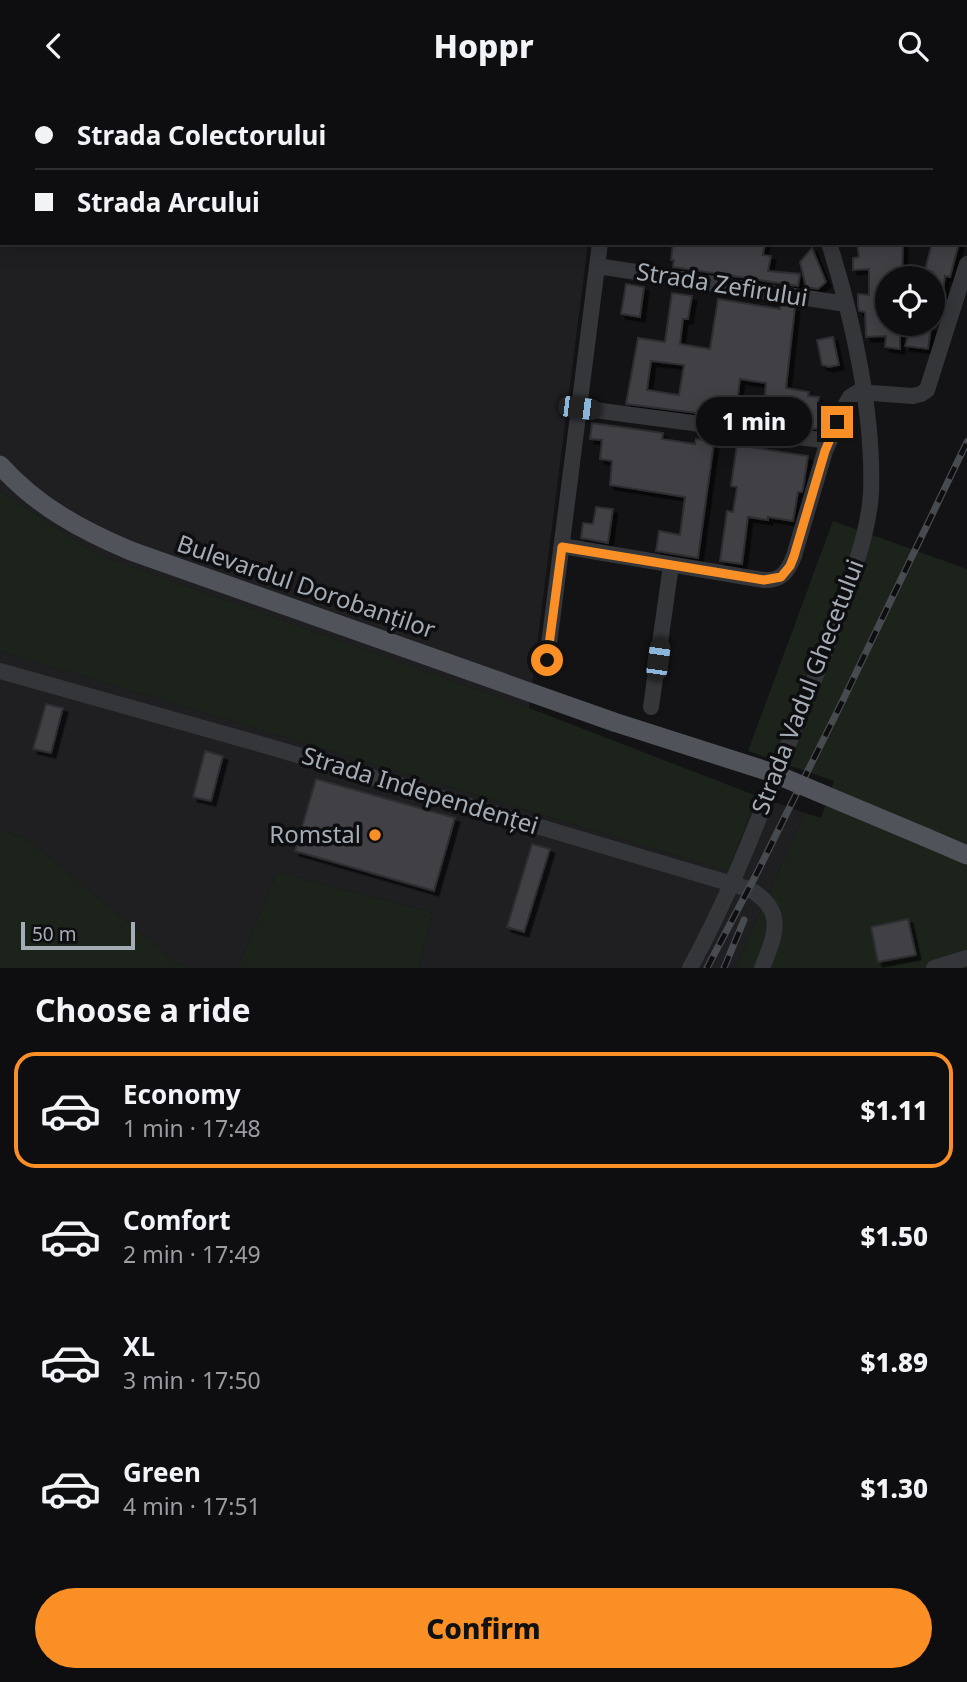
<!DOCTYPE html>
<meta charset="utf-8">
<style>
:root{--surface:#0e0e10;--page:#1c1c1e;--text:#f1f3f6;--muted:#9b9c9f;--line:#2e2e30;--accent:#fa8f26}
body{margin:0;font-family:"Noto Sans",sans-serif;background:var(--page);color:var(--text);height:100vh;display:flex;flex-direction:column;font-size:26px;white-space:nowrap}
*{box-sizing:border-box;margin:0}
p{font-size:23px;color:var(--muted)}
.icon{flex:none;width:38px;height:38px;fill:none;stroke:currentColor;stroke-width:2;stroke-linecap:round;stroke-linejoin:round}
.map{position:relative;height:877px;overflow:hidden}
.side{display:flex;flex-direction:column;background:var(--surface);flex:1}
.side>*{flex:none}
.hud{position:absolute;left:0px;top:0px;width:968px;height:154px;box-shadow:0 4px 18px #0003,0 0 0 2px var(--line);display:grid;align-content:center;height:154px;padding:0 35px;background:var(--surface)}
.tools{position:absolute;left:875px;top:175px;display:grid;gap:14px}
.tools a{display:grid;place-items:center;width:70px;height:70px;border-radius:50%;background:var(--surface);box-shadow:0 4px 18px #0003,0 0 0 2px var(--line);font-size:35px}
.scale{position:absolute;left:21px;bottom:18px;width:114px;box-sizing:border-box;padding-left:7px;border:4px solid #a4adb6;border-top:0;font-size:19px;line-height:24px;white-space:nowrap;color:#a4adb6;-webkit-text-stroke:5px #0e0e10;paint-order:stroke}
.end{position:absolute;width:32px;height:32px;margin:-16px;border:9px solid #fa8f26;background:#111;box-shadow:0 0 0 4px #111}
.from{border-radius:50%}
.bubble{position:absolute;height:49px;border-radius:24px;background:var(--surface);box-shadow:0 4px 18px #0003,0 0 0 2px var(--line);font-size:23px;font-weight:800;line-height:49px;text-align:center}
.car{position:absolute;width:21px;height:42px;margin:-21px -10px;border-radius:9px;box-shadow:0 0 5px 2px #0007;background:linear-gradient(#222 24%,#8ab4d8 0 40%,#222 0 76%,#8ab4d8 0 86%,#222 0)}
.hud b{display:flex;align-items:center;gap:24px;height:66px;font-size:26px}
.hud b+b{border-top:2px solid var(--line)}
.hud i{width:18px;height:18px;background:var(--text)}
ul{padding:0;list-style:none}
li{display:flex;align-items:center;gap:21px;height:116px;margin:0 14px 10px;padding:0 21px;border:4px solid transparent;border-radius:21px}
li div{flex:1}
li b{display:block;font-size:26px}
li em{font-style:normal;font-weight:800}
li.on{border-color:var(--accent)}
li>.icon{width:63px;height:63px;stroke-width:1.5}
h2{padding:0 35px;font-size:32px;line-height:84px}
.primary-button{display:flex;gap:14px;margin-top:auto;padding:14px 35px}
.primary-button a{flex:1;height:80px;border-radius:42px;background:var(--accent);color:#111;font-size:28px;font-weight:800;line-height:80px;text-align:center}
header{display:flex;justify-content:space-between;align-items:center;height:91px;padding:0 35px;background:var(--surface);font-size:32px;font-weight:800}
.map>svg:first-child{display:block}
.built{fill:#1f1f22}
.green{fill:#1b231b}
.building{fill:#3f4145;stroke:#2d2e31;stroke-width:2;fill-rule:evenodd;filter:url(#shadow)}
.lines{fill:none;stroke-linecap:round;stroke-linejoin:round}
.minor{stroke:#34363a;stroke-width:16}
.major{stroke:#505359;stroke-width:19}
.rail-casing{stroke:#474a4f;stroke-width:7}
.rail{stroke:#0e0e10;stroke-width:4.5;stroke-dasharray:13;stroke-linecap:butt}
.major-bridge{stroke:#505359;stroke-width:19}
.route{stroke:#fa8f26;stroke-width:9}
.poi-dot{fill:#fa8f26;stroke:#0e0e10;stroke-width:2.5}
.labels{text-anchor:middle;stroke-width:7;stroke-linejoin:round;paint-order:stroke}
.street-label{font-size:24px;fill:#a4adb6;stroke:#0e0e10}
.poi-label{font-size:24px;fill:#a4adb6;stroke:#0e0e10;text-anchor:end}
</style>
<header><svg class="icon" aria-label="back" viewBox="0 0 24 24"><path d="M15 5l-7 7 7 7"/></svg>Hoppr<svg class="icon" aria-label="search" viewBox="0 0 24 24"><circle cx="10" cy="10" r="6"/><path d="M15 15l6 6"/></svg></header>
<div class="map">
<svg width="967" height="877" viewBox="0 0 967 877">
<defs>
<filter id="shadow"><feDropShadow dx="4.5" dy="4.5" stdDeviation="0" flood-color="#0009"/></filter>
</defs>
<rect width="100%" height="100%" fill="#131315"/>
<g class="built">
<polygon points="0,0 607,0 2,2 2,152 588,152 529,617 98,464 0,400"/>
<polygon points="0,560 728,780 757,705 805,722 735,877 418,877 433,822 277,781 238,877 190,877 177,872 28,749 0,738"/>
</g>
<g class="green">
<polygon points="0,400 98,464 529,617 757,705 728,780 0,560"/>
<polygon points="833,430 967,478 967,877 735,877 805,722 821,727 834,690 748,660"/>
<polygon points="0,738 28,749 177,872 190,877 0,877"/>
<polygon points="277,781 433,822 418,877 238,877"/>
</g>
<g class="building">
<polygon points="673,152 765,152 763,164 771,165 768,180 800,183 798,195 673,176 674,169 671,169"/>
<polygon points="857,152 903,152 902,187 887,187 887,233 900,233 900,258 885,256 886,245 866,246 865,221 859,220 858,215 858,203 869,204 869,178 853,179 853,167 859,166"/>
<polygon points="932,152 959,152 950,186 945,185 940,224 933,224 933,181 925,179"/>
<polygon points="812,157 826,191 818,198 806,196 800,171"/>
<polygon points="626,193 644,196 640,226 621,223"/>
<path d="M672,202L692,205L688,228H683L680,253L710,258L718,208L780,218L781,214L795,216L786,297L809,301L808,305L819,306L818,312L832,318L823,339L763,331L766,292L752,290L740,288L735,327L626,313L638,247L665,251ZM651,270L684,274L679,304L647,299Z"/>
<polygon points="911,234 931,236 928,258 905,255"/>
<polygon points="833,246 839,274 829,276 822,274 817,249"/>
<polygon points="592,332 663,342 662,348 695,353 696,348 714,351 698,467 656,460 659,440 680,444 685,406 610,394 612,370 600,368 602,349 590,348"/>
<polygon points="737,354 808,365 803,398 802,401 798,401 793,430 768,426 768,429 748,426 742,473 720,470 727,420 733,421 737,396 731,395"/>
<polygon points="596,416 613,418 608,452 581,447 583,432 593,433"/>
<polygon points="46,613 63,617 51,662 33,658"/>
<polygon points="205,660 223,665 211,710 193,706"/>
<polygon points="316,688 455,727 434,800 295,760"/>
<polygon points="532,753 550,758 524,841 507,836"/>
<polygon points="908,828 916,864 878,871 871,836"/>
</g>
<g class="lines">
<g class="minor">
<polyline points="769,0 770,2"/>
<polyline points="930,0 932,2"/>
<polyline points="621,2 621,0"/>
<polyline points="966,27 967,27"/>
<polyline points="597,175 846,213"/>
<polyline points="579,317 829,350"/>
<path d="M562,455L764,489C782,490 788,480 794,465L825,360L846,313L850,306L858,301L913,305L921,303L927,299L967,173"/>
<polyline points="547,569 600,152"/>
<path d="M0,580L267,655L749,798C787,819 775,845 762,877"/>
<polyline points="651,616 671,474"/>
<path d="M690,877C733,799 763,716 796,634C815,586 835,539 850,490C860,461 869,433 871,402C874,323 853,228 829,152"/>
<polyline points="934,877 967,867"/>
</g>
<g class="major">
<path d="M0,374C37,415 81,439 131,460L614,631"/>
<polyline points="925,746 967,764"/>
</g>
<g class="rail-casing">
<g id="rail">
<polyline points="707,877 759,778 843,609 967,351"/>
<polyline points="724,877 744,829"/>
</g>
</g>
<use href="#rail" class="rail"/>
<polyline class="major-bridge" points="614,631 770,681 925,746"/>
</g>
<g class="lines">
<polyline class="route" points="547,569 562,456 764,489 781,486 790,475 794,465 825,360 837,331"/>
</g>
<circle class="poi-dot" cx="375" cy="744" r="7"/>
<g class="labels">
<g class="street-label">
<text transform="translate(722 194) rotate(9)" y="8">Strada Zefirului</text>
<text transform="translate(306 496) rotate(19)" y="8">Bulevardul Dorobanților</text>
<text transform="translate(808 596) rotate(-69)" y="8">Strada Vadul Ghecetului</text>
<text transform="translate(420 700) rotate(17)" y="8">Strada Independenței</text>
</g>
<g class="poi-label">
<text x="361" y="752">Romstal</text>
</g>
</g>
</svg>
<div class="tools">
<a><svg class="icon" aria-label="locate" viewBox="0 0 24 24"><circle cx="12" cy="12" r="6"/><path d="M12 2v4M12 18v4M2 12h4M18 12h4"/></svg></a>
</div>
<div class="scale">50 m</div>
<i class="end from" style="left:547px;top:569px"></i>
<i class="end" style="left:837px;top:331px"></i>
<div class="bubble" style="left:696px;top:306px;width:116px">1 min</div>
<i class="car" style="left:579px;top:317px;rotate:97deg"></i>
<i class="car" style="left:658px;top:568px;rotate:8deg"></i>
<div class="hud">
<b><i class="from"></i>Strada Colectorului</b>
<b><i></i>Strada Arcului</b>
</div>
</div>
<section class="side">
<h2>Choose a ride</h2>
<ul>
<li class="on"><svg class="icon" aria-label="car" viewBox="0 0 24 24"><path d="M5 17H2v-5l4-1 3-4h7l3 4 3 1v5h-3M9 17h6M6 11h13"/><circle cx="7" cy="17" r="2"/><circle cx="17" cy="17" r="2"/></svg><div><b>Economy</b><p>1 min · 17:48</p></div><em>$1.11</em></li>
<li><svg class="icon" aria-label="car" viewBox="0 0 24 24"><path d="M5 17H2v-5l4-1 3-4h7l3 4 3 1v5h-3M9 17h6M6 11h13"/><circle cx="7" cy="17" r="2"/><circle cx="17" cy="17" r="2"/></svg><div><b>Comfort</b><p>2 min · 17:49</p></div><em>$1.50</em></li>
<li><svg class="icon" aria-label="car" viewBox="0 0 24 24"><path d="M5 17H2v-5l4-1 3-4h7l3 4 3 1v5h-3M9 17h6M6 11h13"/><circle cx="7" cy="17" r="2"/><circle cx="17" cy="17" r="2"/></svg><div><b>XL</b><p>3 min · 17:50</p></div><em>$1.89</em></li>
<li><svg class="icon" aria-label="car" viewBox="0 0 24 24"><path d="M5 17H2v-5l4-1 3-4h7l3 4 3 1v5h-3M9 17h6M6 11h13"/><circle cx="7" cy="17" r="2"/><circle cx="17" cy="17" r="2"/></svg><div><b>Green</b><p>4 min · 17:51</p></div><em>$1.30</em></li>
</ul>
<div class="primary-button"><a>Confirm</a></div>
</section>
